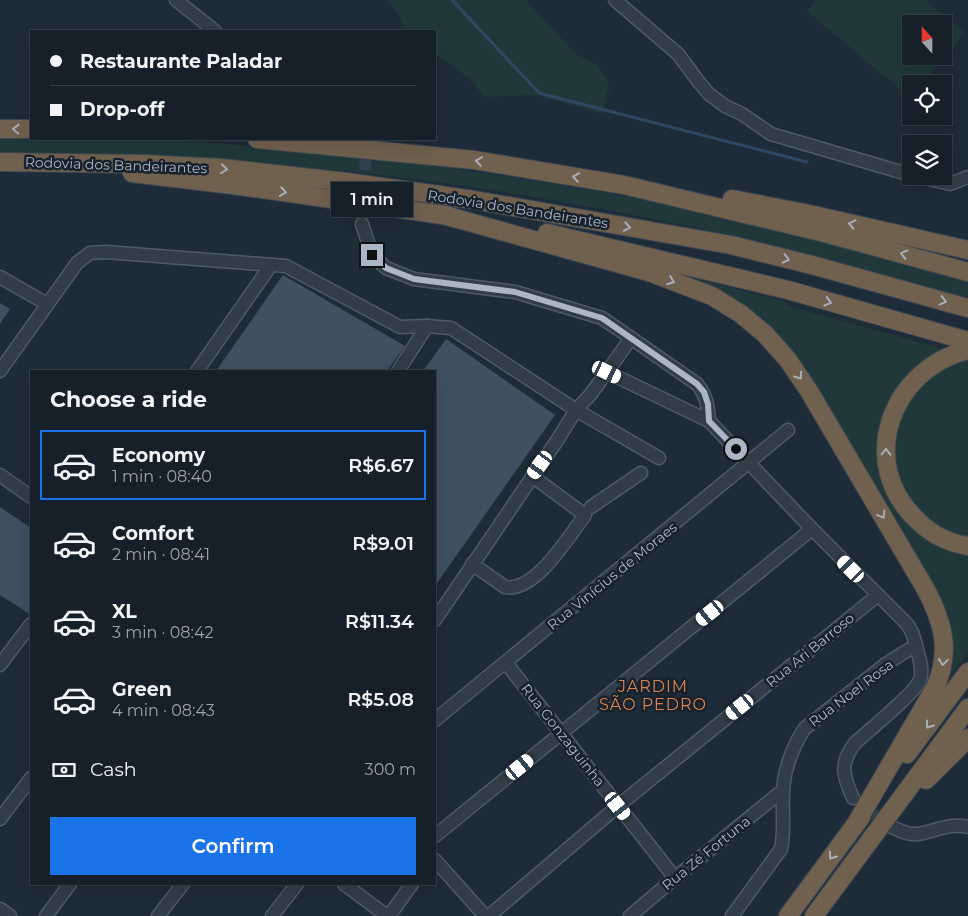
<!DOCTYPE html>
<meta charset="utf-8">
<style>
:root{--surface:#16202b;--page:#1f2833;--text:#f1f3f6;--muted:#9ea3a9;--line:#353e47;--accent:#1a73e8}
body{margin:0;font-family:Montserrat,sans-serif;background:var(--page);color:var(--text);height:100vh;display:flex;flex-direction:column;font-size:19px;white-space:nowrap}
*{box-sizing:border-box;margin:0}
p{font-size:16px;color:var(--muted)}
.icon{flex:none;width:28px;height:28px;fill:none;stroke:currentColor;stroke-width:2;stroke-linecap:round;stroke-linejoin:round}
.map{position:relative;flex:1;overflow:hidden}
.details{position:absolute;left:30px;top:370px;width:406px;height:515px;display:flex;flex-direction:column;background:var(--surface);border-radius:0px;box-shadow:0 5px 20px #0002,0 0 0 1px var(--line)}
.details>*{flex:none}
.guide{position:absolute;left:30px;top:30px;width:406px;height:110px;border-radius:0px;box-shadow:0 5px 20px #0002,0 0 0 1px var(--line);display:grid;align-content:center;height:110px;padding:0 20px;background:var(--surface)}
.needle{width:32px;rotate:339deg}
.tools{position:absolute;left:902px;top:15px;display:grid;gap:10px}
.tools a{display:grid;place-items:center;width:50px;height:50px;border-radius:0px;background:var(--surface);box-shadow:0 5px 20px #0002,0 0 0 1px var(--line);font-size:25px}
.end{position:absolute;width:22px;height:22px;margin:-11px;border:6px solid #abb7c6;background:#111;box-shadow:0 0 0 2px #111}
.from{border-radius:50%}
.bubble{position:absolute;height:35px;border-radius:0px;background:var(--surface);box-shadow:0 5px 20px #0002,0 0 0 1px var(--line);font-size:16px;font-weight:600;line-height:35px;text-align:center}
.car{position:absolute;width:15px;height:30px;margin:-15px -8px;border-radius:6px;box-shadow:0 0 4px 1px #0007;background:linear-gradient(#fff 24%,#345 0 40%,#fff 0 76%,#345 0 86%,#fff 0)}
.guide b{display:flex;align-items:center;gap:18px;height:48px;font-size:19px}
.guide b+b{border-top:1px solid var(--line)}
.guide i{width:12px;height:12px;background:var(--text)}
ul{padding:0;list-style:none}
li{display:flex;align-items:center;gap:15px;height:70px;margin:0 10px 8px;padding:0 10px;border:2px solid transparent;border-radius:0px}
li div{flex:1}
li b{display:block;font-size:19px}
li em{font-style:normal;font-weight:600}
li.on{border-color:var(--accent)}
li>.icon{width:45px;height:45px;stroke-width:1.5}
h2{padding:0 20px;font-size:22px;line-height:60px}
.pay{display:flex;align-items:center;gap:12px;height:55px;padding:0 20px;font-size:19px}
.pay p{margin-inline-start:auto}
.cta{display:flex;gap:10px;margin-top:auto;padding:10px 20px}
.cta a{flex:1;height:58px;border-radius:0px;background:var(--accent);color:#fff;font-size:20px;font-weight:600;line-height:58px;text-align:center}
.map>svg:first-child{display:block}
.green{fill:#20383a;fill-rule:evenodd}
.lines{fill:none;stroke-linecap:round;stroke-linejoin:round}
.stream{stroke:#2f4862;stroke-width:3}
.building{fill:#405061}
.minor-tunnel{stroke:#33404e;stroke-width:12;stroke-dasharray:12 6;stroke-linecap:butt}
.minor-casing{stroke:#4f5a67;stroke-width:15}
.highway-casing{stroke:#3c4753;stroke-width:20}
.minor{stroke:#313d49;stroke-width:12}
.highway{stroke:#70604e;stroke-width:18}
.oneway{stroke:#a5aeba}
.route{stroke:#abb7c6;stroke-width:6}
.labels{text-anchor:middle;stroke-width:5;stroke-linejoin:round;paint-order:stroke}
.street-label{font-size:14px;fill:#abb7c6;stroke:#17222d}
.quarter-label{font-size:16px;letter-spacing:1px;fill:#dd8450;stroke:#17222d}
</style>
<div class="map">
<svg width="968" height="916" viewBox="0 0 968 916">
<rect width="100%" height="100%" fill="#1e2b39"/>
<g class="green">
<polygon points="386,0 526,0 576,54 598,65 609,83 608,88 611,92 607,92 603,114 535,95 484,97 470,79 435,54 435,31 407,31 404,29 398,13"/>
<path d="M816,0H926L965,33L922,84H911L910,98L807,11ZM911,24H944V56H911Z"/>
<path d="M0,137L151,139L229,144L403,161L512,177L605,192L691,209L820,240L968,281V299C875,273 781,246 686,226C461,177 230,153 0,154Z"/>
<polygon points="696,278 786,302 788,306 948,350 900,390 888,492 968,551 968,653 944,684 948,641 812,382 730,299 697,280"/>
<polygon points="968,356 968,538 940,531 904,497 892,455 898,416 927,375"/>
</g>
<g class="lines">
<polyline class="stream" points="452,0 539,93 807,162"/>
</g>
<g class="building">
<polygon points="283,275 405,346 387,371 216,371"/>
<polygon points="0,303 10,309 0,324"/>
<polygon points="446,339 555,415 435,586 435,371 423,371"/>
<polygon points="0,507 31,528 31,615 0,595"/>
</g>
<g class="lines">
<g class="minor-tunnel">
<polyline points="362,224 367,139"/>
<polyline points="859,803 890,826"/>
</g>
<g class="minor-casing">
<g id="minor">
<polyline points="176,0 215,31"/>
<polyline points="615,0 678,54 698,81 709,94 725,106 742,114 771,134 911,175"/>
<polyline points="917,176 950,184 968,177"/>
<polyline points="362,224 372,255 386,268 414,279 515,292 602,318 631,338 607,372"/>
<polyline points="0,277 47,304"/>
<path d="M631,338L697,384C707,396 708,407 709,421"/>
<polyline points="0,371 77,263 90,253 106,252 286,266 400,327 427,326 451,328 576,410 659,458"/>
<polyline points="197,371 271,265"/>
<polyline points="398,371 427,326"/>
<polyline points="0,475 31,497"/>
<polyline points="591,507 641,473"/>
<path d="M472,564L505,587C535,593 569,536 585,515L532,476"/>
<polyline points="435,620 556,442 576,410 590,395 607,372 709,421 812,529 907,624 912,632 916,645"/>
<polyline points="506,663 675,878"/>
<polyline points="0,665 31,624"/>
<polyline points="435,720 788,430"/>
<polyline points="0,819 31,778"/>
<path d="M890,826C898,830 907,835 917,834C934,832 950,822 968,827"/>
<polyline points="435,836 812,529"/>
<polyline points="435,860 485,916"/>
<polyline points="344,884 387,916"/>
<polyline points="0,909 10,916"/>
<polyline points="46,916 70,884"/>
<polyline points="158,916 183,884"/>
<polyline points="272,916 297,884"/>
<polyline points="389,916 412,884"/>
<polyline points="489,916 618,806 878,595"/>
<polyline points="630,916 675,878 782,791"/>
<path d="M732,916L781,849C785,831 782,812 783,794C783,772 793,745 805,728L886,664L916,645C918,655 924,670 920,680C915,693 868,731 855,743C839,764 843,776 853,798"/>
</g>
</g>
<g class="highway-casing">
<g id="highway">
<polyline points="0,129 31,129"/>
<polyline points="257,139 474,160 624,185 821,232 968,272"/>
<polyline points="0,162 146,164 222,168 347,182 474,200 731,245 812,265 968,308"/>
<polyline points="132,173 233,185 450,216"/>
<polyline points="732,199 809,214 968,250"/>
<path d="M440,214L649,272L712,296L741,314L765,334L788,360L809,391L925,588C943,621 951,650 936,686L854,827"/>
<polyline points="547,233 788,290 968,341"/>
<path d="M968,350C890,369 856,464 918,521C932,535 949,543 968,546"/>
<polyline points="907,754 968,672"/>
<polyline points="926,780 968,738"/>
<polyline points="788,916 861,817"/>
<polyline points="814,916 968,708"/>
</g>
</g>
<use href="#minor" class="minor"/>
<use href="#highway" class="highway"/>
</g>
<defs><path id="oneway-chevron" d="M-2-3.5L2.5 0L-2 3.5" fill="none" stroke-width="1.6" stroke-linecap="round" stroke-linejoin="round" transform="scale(1.25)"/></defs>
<g class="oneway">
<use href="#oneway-chevron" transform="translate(16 129) rotate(-179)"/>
<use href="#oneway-chevron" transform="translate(479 161) rotate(-171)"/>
<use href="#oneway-chevron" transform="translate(224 169) rotate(5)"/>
<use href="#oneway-chevron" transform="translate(576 177) rotate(-171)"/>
<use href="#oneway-chevron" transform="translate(283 192) rotate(8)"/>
<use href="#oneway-chevron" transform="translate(852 224) rotate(-167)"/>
<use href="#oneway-chevron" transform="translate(627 227) rotate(10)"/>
<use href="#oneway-chevron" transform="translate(904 254) rotate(-165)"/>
<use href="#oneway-chevron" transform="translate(786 259) rotate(14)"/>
<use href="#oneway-chevron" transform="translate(671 281) rotate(20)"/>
<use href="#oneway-chevron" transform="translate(943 301) rotate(15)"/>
<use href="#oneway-chevron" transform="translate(828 302) rotate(16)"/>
<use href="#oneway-chevron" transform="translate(799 376) rotate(55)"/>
<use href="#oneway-chevron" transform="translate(886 452) rotate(-89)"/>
<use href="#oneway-chevron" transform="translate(882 515) rotate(59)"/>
<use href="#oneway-chevron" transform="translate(943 662) rotate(97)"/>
<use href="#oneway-chevron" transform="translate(929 725) rotate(126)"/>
<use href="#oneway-chevron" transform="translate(832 856) rotate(126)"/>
</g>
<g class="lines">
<polyline class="route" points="372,255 386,268 414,279 515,292 602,318 697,384 704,392 708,404 709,421 736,449"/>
</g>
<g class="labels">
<g class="street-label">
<text transform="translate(116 165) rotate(2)" y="5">Rodovia dos Bandeirantes</text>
<text transform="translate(518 209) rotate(9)" y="5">Rodovia dos Bandeirantes</text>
<text transform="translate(612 576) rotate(-39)" y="5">Rua Vinícius de Moraes</text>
<text transform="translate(810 650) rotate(-39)" y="5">Rua Ari Barroso</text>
<text transform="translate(851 693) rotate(-37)" y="5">Rua Noel Rosa</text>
<text transform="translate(563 735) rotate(52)" y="5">Rua Gonzaguinha</text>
<text transform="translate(706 853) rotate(-39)" y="5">Rua Zé Fortuna</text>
</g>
<g class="quarter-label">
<text x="653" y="692">JARDIM<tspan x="653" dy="18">SÃO PEDRO</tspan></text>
</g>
</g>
</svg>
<div class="tools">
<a><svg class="needle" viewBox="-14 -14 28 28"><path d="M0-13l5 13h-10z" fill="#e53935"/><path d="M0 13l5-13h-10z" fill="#9ea3a9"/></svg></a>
<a><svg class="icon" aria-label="locate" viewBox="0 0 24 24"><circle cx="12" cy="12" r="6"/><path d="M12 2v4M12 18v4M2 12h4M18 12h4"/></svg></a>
<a><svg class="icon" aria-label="layers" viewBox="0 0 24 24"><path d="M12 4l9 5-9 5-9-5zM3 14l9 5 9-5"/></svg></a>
</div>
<i class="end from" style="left:736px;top:449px"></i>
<i class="end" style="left:372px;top:255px"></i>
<div class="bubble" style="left:331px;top:182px;width:82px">1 min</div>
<i class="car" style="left:607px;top:372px;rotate:116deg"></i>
<i class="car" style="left:540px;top:465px;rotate:216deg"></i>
<i class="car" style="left:851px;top:569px;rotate:315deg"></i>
<i class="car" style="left:710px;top:613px;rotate:231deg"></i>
<i class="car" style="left:740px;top:707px;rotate:231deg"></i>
<i class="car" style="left:520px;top:767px;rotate:51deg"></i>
<i class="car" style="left:618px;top:806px;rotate:141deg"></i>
<div class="guide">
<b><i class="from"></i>Restaurante Paladar</b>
<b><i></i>Drop-off</b>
</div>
<section class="details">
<h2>Choose a ride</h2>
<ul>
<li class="on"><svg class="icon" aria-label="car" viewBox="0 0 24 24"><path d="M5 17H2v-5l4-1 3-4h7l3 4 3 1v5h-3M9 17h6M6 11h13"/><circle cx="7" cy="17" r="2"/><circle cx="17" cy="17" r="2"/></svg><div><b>Economy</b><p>1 min · 08:40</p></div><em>R$6.67</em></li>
<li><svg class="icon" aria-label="car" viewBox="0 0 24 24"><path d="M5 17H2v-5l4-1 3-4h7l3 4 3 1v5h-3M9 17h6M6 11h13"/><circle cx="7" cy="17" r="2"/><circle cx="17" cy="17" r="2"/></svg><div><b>Comfort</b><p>2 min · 08:41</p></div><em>R$9.01</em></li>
<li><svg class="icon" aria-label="car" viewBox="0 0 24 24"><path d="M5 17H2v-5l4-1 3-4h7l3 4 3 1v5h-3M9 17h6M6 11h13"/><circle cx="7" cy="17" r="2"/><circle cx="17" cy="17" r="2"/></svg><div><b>XL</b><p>3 min · 08:42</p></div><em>R$11.34</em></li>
<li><svg class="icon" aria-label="car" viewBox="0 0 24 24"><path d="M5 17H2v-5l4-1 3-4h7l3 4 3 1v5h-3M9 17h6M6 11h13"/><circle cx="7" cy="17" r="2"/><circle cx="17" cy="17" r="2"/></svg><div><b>Green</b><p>4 min · 08:43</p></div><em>R$5.08</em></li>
</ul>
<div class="pay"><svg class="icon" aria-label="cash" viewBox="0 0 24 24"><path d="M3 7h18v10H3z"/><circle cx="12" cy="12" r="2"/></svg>Cash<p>300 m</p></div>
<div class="cta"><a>Confirm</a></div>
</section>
</div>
